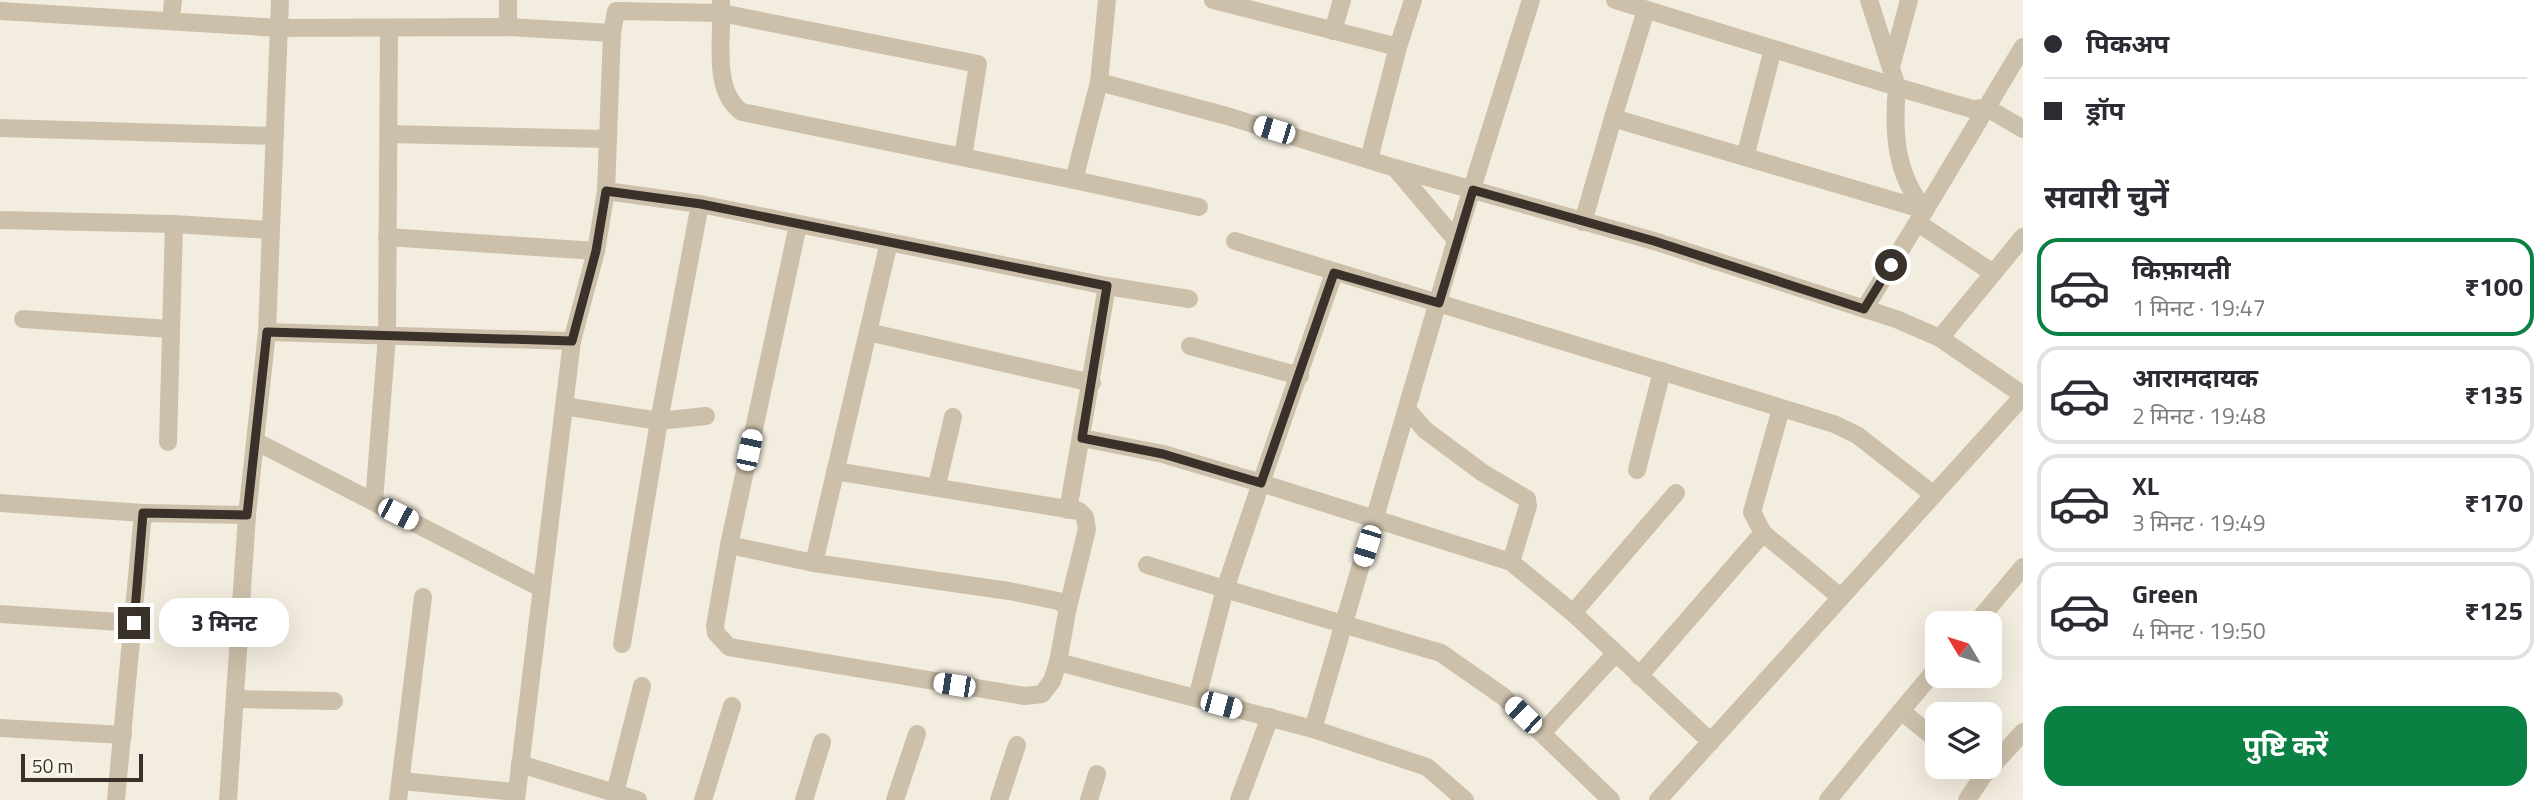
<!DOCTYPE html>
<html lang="hi">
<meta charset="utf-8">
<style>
:root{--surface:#fff;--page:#f7f7f7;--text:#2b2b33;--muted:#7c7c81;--line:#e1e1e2;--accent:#0b8043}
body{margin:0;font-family:"Titillium Web","Noto Sans Devanagari",sans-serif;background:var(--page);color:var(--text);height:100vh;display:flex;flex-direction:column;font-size:26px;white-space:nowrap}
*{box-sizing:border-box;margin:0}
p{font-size:23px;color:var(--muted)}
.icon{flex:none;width:38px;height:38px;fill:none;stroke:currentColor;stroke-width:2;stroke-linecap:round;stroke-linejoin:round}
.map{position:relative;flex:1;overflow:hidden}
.panel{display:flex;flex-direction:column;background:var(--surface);width:525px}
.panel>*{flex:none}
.top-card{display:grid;align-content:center;height:154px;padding:0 21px;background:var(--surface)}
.needle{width:46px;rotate:308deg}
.tools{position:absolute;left:1925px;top:611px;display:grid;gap:14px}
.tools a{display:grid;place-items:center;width:77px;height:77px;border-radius:14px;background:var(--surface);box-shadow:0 7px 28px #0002;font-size:35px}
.scale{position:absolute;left:21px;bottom:18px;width:122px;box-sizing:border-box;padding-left:7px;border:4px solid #39312a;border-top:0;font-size:19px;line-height:24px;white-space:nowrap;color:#39312a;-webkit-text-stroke:5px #faf6ec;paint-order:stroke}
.end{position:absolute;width:32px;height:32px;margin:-16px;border:9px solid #39312a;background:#fff;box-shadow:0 0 0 4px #fff}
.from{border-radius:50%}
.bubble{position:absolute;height:49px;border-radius:21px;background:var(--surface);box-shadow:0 7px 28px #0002;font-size:23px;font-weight:700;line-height:49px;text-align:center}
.car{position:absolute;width:21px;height:42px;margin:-21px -10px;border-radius:9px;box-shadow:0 0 5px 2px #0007;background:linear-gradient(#fff 24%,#345 0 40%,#fff 0 76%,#345 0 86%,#fff 0)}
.top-card b{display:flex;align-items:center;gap:24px;height:66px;font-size:26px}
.top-card b+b{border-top:2px solid var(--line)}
.top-card i{width:18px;height:18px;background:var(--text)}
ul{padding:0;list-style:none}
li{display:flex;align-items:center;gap:21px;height:98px;margin:0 14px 10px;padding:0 7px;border:4px solid var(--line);border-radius:21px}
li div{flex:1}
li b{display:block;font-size:26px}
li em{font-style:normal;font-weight:700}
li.selected{border-color:var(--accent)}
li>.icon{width:63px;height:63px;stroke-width:1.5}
h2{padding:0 21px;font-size:32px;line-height:84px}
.cta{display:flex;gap:14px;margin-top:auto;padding:14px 21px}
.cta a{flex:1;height:80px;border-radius:21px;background:var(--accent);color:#fff;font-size:28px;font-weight:700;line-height:80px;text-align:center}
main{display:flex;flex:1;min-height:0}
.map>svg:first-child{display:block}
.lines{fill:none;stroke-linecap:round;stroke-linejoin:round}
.minor{stroke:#ccc0ab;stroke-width:18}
.route{stroke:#39312a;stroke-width:9}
</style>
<main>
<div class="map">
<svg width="2023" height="800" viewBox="0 0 2023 800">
<rect width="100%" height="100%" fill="#f3eddf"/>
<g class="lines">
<g class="minor">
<polyline points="721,0 721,13 978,64 963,157"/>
<polyline points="1213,0 1398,47 1413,0"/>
<path d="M1615,0L1897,87C1893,132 1895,174 1925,210L1865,308"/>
<polyline points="1869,0 1897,87 1972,109 1987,108 2023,129"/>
<path d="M0,11L279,28L508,27L612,33L616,11L721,13C722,44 713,92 742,112L1074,180L1099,82L1107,0"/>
<polyline points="171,21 173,0"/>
<polyline points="508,27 508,0"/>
<polyline points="1333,31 1342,0"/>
<polyline points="1891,67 1909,0"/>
<polyline points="1099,82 1227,116 1395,168 1654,241 1896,319 1940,338 2023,395"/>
<polyline points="1613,118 1646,10"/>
<polyline points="0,128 275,136"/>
<polyline points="389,134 607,139"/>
<polyline points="1745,157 1773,49"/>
<polyline points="1369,159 1398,47"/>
<polyline points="1395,168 1456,240"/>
<polyline points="1074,180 1199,207"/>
<polyline points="606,191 700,204 1107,286 1068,510"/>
<polyline points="0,220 174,224 270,230"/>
<polyline points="1583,222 1613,118 1925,210 2023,47"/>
<polyline points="1918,223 1993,273"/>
<polyline points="798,225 729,545 715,626 716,633 729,647 1025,696 1042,694 1052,681 1058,662 1313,729 1427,767 1465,800"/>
<polyline points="387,237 596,251"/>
<polyline points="1235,241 1834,424 1857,435 1934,495"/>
<polyline points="1334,273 1261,483 1511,562 1573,613 1711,742"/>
<polyline points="1107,286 1189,299"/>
<polyline points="23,319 170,329"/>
<polyline points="267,332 572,341"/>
<polyline points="868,332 1092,383"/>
<polyline points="1940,338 2023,237"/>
<polyline points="1190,346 1300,376"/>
<polyline points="564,406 659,421 706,416"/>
<polyline points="1407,409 1425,430 1483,473 1527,499 1528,506 1511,562"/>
<polyline points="1781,409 1752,512 1763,533 1839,596"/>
<polyline points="1082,438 1163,454 1261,483 1225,589 1147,565"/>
<polyline points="255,441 541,588"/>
<polyline points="168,442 174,224"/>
<polyline points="1637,470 1662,371"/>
<polyline points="835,471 1079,511 1085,517 1087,529 1068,607"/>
<polyline points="937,485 953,417"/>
<polyline points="374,502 387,336 389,28"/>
<polyline points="0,503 143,513"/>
<polyline points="729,545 814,563 889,242"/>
<polyline points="814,563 1009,591 1058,601 1068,607 1058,662"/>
<polyline points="1573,613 1676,493"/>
<polyline points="0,614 134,623"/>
<polyline points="1976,623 2023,567"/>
<polyline points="622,644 659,421 700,204"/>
<polyline points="1639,676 1763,533"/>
<polyline points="1197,698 1225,589 1441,653 1504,697 1611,800"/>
<polyline points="235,699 334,701"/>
<polyline points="1901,711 1937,668"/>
<polyline points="0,728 123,735"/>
<polyline points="1313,729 1456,240 1531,0"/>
<polyline points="1542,733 1615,654"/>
<polyline points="520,764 638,800"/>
<polyline points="401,781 516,792"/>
<polyline points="615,793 642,686"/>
<polyline points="116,800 143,513 247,515 267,332 280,0"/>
<polyline points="228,800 247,515"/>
<polyline points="398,800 423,597"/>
<polyline points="516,800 572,341 596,251 606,191 612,33"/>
<polyline points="703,800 732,706"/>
<polyline points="804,800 822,742"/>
<polyline points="895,800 917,734"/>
<polyline points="999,800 1017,745"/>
<polyline points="1089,800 1097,774"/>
<polyline points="1239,800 1270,717"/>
<polyline points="1658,800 2023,396"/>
<polyline points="1828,800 1901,711 1937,740"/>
<polyline points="1967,800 1983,776 2023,732"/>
</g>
</g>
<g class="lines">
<polyline class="route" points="134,623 143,513 247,515 267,332 572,341 596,251 606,191 701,204 1107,286 1082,438 1163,454 1261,483 1334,273 1439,303 1473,190 1654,241 1864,309 1891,265"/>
</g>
</svg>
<div class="tools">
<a><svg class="needle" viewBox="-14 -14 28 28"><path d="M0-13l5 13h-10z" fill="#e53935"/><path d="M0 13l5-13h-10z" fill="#7c7c81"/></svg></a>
<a><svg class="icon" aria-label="layers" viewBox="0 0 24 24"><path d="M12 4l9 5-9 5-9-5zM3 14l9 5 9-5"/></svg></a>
</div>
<div class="scale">50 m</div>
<i class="end from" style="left:1891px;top:265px"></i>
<i class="end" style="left:134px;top:623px"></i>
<div class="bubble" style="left:159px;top:598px;width:130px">3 मिनट</div>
<i class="car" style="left:1274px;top:130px;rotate:287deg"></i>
<i class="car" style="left:749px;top:450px;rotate:12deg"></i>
<i class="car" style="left:398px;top:514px;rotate:117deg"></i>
<i class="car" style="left:1367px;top:546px;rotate:197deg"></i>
<i class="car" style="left:954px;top:685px;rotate:279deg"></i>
<i class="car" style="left:1221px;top:705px;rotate:105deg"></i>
<i class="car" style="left:1523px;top:715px;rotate:314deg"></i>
</div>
<section class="panel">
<div class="top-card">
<b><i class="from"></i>पिकअप</b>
<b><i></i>ड्रॉप</b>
</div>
<h2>सवारी चुनें</h2>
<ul>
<li class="selected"><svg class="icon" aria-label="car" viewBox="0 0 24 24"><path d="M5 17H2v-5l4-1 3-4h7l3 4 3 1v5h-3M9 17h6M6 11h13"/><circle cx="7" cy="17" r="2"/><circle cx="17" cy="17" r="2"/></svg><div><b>किफ़ायती</b><p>1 मिनट · 19:47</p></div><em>₹100</em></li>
<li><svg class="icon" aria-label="car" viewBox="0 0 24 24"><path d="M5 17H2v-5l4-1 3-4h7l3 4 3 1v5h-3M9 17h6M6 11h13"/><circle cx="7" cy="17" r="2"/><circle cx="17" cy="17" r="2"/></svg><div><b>आरामदायक</b><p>2 मिनट · 19:48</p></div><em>₹135</em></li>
<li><svg class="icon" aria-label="car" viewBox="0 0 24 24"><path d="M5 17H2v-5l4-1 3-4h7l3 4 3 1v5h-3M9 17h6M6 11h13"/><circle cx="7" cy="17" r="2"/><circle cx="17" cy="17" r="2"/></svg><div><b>XL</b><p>3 मिनट · 19:49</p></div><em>₹170</em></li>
<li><svg class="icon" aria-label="car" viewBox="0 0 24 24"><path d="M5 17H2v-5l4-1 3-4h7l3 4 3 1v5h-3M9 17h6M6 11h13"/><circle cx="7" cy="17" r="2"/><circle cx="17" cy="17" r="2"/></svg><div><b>Green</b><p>4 मिनट · 19:50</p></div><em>₹125</em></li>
</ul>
<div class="cta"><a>पुष्टि करें</a></div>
</section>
</main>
